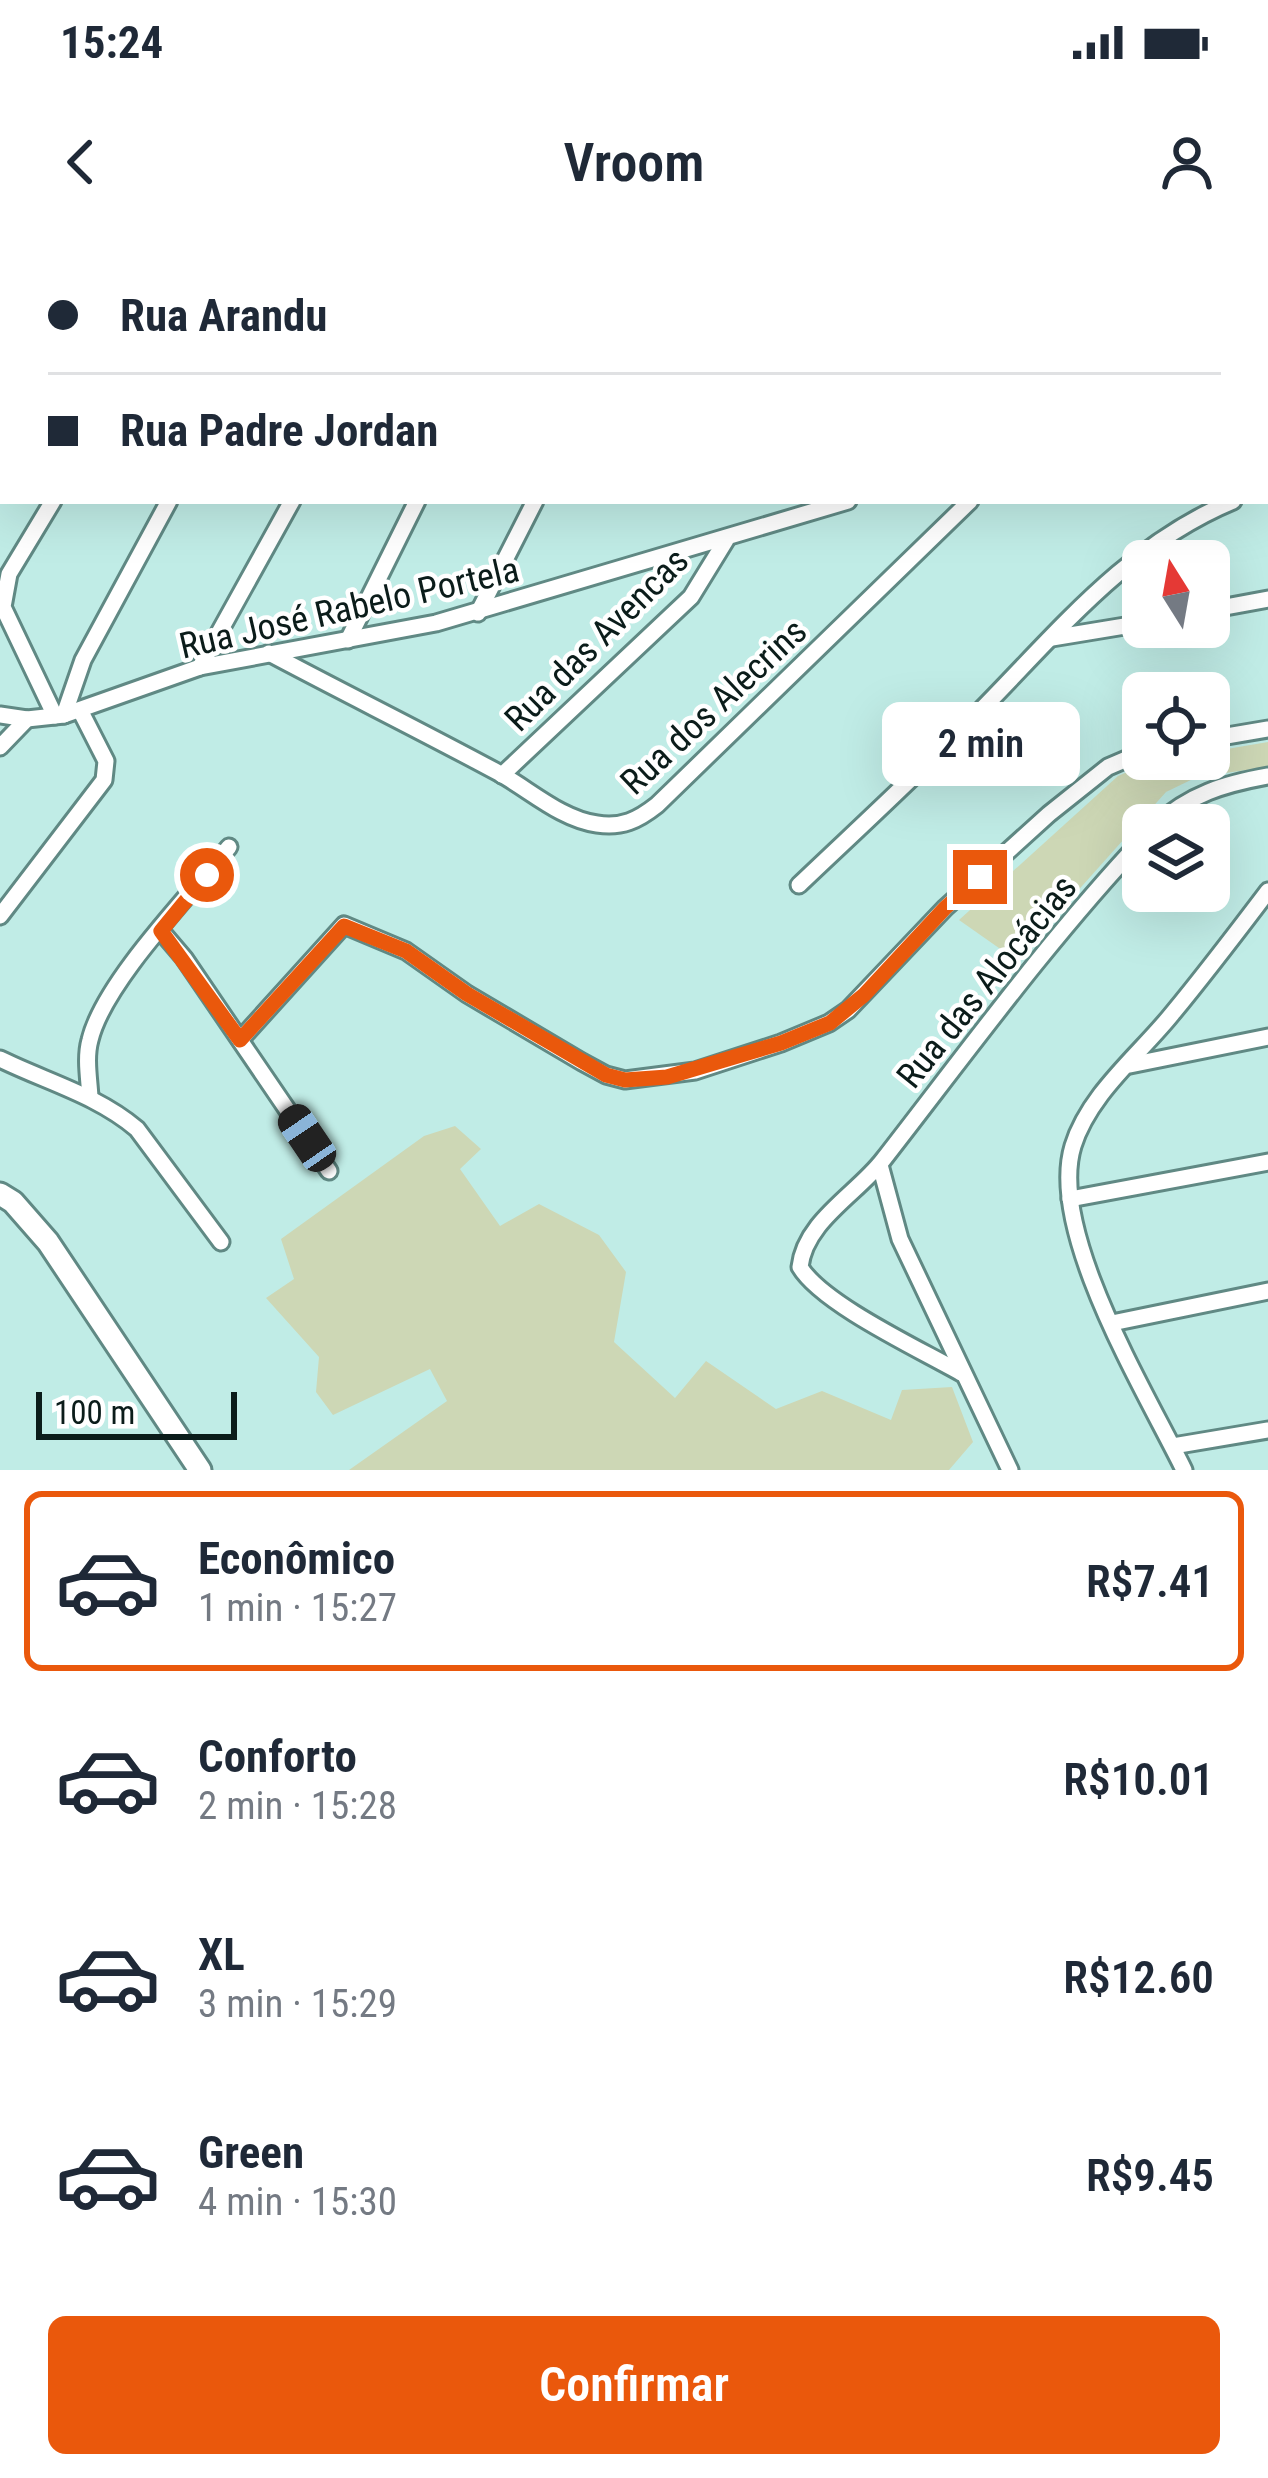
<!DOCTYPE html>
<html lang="pt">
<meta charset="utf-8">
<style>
:root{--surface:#fff;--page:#f6f6f7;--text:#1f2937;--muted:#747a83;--line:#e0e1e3;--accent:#ea580c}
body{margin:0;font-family:"Roboto Condensed",sans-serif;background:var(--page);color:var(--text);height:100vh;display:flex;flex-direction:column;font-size:45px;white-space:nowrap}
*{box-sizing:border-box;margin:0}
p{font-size:39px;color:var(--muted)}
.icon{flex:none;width:66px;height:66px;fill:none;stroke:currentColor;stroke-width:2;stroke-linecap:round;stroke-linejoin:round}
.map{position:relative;height:1230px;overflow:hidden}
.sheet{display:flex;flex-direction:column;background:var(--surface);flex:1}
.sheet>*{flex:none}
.hud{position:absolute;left:0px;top:0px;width:1269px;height:264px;box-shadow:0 12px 48px #0002;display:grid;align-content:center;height:264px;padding:0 48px;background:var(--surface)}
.needle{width:78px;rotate:349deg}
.buttons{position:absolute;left:1122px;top:300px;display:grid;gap:24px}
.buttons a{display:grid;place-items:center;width:108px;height:108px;border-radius:18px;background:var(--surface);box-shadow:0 12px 48px #0002;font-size:60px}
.scale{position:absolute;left:36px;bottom:30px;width:201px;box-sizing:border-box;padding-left:12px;border:6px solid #0b1c1a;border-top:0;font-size:33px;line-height:42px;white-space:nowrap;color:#0b1c1a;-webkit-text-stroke:9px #fff;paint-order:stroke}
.end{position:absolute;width:54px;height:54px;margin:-27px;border:15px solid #ea580c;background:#fff;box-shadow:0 0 0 6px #fff}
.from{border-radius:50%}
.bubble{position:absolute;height:84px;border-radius:18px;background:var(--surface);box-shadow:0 12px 48px #0002;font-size:39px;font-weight:600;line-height:84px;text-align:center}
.car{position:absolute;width:36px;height:72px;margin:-36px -18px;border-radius:15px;box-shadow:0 0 9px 3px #0007;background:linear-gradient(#222 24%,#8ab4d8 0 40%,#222 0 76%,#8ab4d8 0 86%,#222 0)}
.hud b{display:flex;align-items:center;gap:42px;height:114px;font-size:45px}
.hud b+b{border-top:3px solid var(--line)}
.hud i{width:30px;height:30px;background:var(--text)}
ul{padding:21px 0 0;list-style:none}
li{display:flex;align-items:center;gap:36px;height:180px;margin:0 24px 18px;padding:0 24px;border:6px solid transparent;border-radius:18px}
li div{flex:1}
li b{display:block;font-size:45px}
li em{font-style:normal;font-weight:600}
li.current{border-color:var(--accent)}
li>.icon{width:108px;height:108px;stroke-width:1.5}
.button{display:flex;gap:24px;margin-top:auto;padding:24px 48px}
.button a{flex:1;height:138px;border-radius:18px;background:var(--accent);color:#fff;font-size:48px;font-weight:600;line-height:138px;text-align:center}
.status{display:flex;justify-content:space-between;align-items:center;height:84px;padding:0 60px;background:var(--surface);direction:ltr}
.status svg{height:33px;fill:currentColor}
header{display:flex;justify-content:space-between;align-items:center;height:156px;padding:0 48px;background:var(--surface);font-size:54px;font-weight:600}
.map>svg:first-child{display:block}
.green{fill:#cdd7b5}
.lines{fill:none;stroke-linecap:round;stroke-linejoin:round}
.street-casing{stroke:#608984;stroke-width:21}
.secondary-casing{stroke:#608984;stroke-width:27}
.street{stroke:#fff;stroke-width:15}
.secondary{stroke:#fff;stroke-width:21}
.route{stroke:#ea580c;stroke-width:15}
.labels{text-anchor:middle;stroke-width:9;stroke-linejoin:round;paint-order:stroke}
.street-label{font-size:36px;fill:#0b1c1a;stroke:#fff}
</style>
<div class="status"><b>15:24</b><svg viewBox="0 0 49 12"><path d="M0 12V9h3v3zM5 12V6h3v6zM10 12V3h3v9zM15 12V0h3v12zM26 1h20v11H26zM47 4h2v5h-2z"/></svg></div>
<header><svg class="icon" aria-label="back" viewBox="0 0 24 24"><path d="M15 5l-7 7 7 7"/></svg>Vroom<svg class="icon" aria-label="person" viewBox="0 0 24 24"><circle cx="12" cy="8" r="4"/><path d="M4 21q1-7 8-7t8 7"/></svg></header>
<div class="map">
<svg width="1268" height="1230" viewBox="0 0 1268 1230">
<rect width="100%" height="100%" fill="#c0ece6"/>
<g class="green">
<polygon points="643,0 1268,0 1268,46 1266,49 1266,3 642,3"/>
<polygon points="1268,502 1268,527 1197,537 1166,552 1016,720 959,680 1118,536 1152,521 1209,519 1209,512"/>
<polygon points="455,886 481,909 460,929 500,986 539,964 599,995 626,1032 614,1102 675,1158 706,1121 776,1169 822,1151 891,1180 902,1150 952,1147 973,1202 949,1230 349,1230 447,1161 430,1129 333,1175 316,1152 319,1117 266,1058 294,1039 281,999 424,896"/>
</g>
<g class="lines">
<g class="street-casing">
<g id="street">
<polyline points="0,2 22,0"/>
<polyline points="279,3 285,0"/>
<polyline points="532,3 533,0"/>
<polyline points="642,3 643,0"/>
<polyline points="0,33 0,53"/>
<polyline points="1266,52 1268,48"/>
<polyline points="0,136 3,134"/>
<polyline points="1266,247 1268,246"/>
<polyline points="53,261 9,334 3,367 55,476"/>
<polyline points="1209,370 1268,359"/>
<polyline points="478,373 535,261"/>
<polyline points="1052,398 1143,383"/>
<polyline points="348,400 417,261"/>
<path d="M269,413C346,454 423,492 499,533C530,550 561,579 597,584C622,588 638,580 657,565L970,261"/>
<polyline points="200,427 292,261"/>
<polyline points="0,475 27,479 64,475 200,427 436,383 848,261"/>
<polyline points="64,475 83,420 169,261"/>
<polyline points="1209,499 1268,489"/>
<polyline points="0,507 27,479"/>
<polyline points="502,535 691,357 726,300"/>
<path d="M1156,585C1190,554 1224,544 1268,536"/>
<path d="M799,645C859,588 921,531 979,472C1058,392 1127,305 1233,261"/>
<polyline points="0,676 104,540 106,521 80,470"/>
<polyline points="161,691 184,718 329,931"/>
<polyline points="240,800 344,685 406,711 467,754 582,822 606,835 625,840 695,831 781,803 829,783 848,770 945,668 1049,574 1108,527 1143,512"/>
<path d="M0,819C47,842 97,855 137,889L221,1002"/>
<polyline points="1130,825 1268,797"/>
<path d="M90,857C89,839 85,818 90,800C104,742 190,655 229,607"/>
<polyline points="880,925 900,999 1010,1230"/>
<polyline points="1070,959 1268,922"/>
<polyline points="1112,1083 1268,1051"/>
<path d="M961,1133C921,1110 822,1064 800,1027C805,981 857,954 883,920C967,812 1049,699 1143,599"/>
<polyline points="1173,1206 1268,1190"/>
<path d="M1184,1230C1146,1152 1047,991 1073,906C1089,854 1139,815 1172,774C1205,734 1237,692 1268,651"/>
</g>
</g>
<g class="secondary-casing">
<polyline id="secondary" points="0,954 13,962 48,1002 200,1230"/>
</g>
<use href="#street" class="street"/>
<use href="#secondary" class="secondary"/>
</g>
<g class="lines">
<polyline class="route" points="207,635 161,691 240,800 344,686 406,711 467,754 606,835 625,840 667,837 781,803 830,783 864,755 945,668 980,637"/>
</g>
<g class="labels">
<g class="street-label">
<text transform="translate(349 367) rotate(-13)" y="13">Rua José Rabelo Portela</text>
<text transform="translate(596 399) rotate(-45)" y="13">Rua das Avencas</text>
<text transform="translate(713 466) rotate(-43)" y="13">Rua dos Alecrins</text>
<text transform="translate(986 741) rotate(-51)" y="13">Rua das Alocácias</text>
</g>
</g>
</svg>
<div class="buttons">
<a><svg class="needle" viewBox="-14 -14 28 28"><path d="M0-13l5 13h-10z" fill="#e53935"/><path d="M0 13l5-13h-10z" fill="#747a83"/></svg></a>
<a><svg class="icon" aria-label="locate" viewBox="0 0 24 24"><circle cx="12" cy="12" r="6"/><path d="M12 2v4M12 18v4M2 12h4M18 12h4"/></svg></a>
<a><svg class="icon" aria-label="layers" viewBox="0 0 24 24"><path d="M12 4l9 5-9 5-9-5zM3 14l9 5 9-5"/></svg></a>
</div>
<div class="scale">100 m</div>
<i class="end from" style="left:207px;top:635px"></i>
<i class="end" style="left:980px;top:637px"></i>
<div class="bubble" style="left:882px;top:462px;width:198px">2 min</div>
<i class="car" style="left:307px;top:898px;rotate:326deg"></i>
<div class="hud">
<b><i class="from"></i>Rua Arandu</b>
<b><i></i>Rua Padre Jordan</b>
</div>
</div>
<section class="sheet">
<ul>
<li class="current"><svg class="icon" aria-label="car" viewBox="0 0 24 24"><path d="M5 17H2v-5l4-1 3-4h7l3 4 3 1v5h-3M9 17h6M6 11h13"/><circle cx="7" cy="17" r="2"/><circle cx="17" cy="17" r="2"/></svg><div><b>Econômico</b><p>1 min · 15:27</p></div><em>R$7.41</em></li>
<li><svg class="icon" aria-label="car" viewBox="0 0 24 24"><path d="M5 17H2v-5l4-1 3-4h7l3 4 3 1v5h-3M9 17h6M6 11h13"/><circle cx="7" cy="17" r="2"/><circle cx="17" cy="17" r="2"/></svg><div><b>Conforto</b><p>2 min · 15:28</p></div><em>R$10.01</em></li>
<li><svg class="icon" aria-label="car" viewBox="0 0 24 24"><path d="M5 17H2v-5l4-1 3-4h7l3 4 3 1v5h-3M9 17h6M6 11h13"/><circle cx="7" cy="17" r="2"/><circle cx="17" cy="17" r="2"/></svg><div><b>XL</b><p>3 min · 15:29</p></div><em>R$12.60</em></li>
<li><svg class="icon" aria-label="car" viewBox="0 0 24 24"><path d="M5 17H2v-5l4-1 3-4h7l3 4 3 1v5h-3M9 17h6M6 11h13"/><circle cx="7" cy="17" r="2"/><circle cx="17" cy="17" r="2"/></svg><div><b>Green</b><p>4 min · 15:30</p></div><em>R$9.45</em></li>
</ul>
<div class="button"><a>Confirmar</a></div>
</section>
